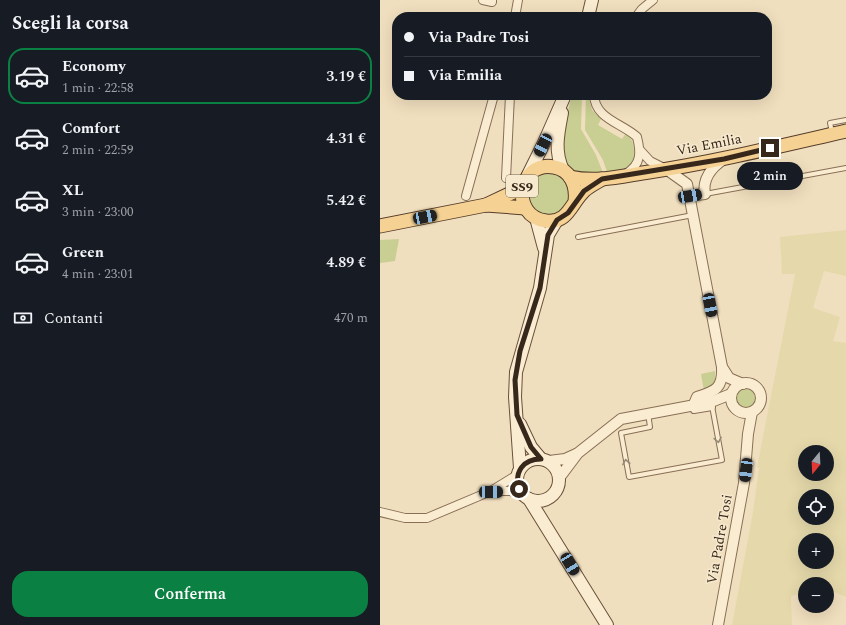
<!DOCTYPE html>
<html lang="it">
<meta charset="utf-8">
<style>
:root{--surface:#171b24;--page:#20242c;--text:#f1f3f6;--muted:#9ea1a6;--line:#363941;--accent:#0b8043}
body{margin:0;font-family:Spectral,serif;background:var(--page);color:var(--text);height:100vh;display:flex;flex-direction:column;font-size:15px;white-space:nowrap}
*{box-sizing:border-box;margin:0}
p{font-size:13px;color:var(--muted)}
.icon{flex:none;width:22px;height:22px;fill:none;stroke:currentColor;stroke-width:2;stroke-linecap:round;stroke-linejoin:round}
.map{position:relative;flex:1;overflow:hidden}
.sheet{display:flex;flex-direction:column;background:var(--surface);width:380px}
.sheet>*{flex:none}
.banner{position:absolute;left:12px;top:12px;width:380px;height:88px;border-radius:16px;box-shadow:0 4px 16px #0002;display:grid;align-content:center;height:88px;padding:0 12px;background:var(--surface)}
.needle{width:26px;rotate:198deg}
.controls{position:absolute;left:418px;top:445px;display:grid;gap:8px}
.controls a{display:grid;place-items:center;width:36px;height:36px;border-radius:50%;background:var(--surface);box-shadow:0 4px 16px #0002;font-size:20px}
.end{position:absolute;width:18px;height:18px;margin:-9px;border:5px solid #37281b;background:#fff;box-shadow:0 0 0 2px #fff}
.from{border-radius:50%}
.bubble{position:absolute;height:28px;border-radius:14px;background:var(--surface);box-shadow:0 4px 16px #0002;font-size:13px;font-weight:600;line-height:28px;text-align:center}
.car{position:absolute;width:12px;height:24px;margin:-12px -6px;border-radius:5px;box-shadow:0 0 3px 1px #0007;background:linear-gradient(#222 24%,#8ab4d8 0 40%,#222 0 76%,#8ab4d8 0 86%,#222 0)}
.banner b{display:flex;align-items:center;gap:14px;height:38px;font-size:15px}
.banner b+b{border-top:1px solid var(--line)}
.banner i{width:10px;height:10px;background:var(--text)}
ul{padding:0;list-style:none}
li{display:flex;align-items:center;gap:12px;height:56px;margin:0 8px 6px;padding:0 4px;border:2px solid transparent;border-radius:16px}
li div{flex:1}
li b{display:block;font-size:15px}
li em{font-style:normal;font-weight:600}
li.current{border-color:var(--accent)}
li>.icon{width:36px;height:36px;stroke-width:1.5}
h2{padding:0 12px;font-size:18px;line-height:48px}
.pay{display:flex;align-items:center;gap:10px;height:44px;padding:0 12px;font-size:15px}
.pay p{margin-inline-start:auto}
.action{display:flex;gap:8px;margin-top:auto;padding:8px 12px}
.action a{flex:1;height:46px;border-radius:16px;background:var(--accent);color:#fff;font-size:16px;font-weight:600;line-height:46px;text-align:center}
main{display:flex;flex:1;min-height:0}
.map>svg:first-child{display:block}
.farmland{fill:#e5d9ab;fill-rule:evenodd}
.green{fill:#c9ce92}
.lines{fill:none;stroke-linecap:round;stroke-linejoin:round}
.service-casing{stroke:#886f56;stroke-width:6}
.pedestrian-casing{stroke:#886f56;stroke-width:8}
.minor-casing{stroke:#886f56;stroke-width:10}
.tertiary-casing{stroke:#886f56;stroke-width:12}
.secondary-casing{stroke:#6a503a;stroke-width:14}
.primary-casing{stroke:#563d2b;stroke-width:15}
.service{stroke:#faecd1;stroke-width:4}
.pedestrian{stroke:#faecd1;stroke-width:6}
.minor{stroke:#faecd1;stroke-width:8}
.tertiary{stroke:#faecd1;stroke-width:10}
.secondary{stroke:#faecd1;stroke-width:12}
.primary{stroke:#f5d293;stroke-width:13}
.oneway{stroke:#988a76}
.route{stroke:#37281b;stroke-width:5}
.labels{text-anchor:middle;stroke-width:3;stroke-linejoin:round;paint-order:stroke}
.shield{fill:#f7e9ce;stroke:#716251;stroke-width:1}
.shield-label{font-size:13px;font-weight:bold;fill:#37281b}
.street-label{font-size:14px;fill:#37281b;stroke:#f7e9ce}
</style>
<main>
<section class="sheet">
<h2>Scegli la corsa</h2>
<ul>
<li class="current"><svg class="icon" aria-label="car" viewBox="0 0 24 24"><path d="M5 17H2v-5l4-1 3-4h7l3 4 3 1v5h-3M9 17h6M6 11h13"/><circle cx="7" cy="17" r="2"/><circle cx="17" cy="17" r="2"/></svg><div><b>Economy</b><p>1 min · 22:58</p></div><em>3.19 €</em></li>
<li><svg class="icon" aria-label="car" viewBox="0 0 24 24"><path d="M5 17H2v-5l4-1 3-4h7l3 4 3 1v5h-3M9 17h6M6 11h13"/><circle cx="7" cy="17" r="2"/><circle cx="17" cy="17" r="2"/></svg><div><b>Comfort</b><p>2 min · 22:59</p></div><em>4.31 €</em></li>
<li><svg class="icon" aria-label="car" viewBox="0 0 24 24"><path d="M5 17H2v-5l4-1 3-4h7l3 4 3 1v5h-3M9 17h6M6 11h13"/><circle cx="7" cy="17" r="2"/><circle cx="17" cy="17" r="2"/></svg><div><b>XL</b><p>3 min · 23:00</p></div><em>5.42 €</em></li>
<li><svg class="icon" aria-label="car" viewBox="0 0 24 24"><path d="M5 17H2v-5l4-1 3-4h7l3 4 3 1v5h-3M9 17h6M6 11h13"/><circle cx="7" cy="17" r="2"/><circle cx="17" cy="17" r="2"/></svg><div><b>Green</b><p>4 min · 23:01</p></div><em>4.89 €</em></li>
</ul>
<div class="pay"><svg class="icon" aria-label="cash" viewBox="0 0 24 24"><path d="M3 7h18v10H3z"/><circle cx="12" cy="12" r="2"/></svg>Contanti<p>470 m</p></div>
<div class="action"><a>Conferma</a></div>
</section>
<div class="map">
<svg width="466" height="625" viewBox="0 0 466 625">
<rect width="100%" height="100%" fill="#f0dfbe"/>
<path class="farmland" d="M466,230V276L444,271L433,308L460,317L453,341L466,343V597L447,589V584H425V592L411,596L412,625H352L373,512L379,468L377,467L415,274H402L400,237ZM425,452H447V474H425ZM425,496H447V518H425ZM425,540H447V562H425Z"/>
<g class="green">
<polygon points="192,95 202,95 201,129 216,155 223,173 196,174 185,164 180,141"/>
<path d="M206,95H208L212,110L221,119L218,125L242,139L246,133C252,139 253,142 254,150C257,170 242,171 227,172L223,160L205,130Z"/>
<path d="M159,172L180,174C182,177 186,180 188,183C197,198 181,218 165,215C160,214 155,210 151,207L146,187Z"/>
<polygon points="19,239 15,261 0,263 0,240"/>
<polygon points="335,371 335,383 324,391 321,374"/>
<circle cx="366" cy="399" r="10"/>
</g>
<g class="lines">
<g class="service-casing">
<g id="service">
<polyline points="452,132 450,123 466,120"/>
<polyline points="325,194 466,168"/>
<polyline points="198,237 313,215"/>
<polyline points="268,413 270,427 241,433 249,477 342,460 332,406"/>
</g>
</g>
<g class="pedestrian-casing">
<polyline id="pedestrian" points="314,410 332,407"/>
</g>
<g class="minor-casing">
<g id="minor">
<polyline points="103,0 112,2 112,0"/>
<polyline points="135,17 138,0"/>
<polyline points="256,17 262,9 273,0"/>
<path d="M214,95C215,119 242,123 257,137C261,153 261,164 247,173"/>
<polyline points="260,150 270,161 284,168"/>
<polyline points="126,178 130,95"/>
<polyline points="86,196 114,95"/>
<polyline points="112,491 130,491 143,495"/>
<polyline points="0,512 25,518 47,518 111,491 137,475"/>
</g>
</g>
<g class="tertiary-casing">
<g id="tertiary">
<path d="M286,169L307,184L342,367C343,389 335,391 317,397L314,404"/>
<path d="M309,196L325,194C322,179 332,167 344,159"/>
<polyline points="342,367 349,378 363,384"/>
<circle cx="366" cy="398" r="15"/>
<polyline points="169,461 185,459 196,454"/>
<polyline points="180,477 198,453 241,419 331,402 351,394"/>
<polyline points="338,625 364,483 368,434 372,412"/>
</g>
</g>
<g class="secondary-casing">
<g id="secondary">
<polyline points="208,17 212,0"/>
<path d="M182,113C178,134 174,151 183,170"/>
<polyline points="148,175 163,145 185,95"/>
<polyline points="156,218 164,248"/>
<polyline points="140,424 151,447 161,459"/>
<circle cx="158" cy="480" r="21"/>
<polyline points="140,468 135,397 136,372 160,288 168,235 177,220"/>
<polyline points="149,499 227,625"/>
</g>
</g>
<g class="primary-casing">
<g id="primary">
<path d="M190,177C217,183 242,176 269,172C335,162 400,146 466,131"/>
<path d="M195,202C197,186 191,170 174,167C138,160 129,216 166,221C188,224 191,203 204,191C209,186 216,183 222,179"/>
<polyline points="106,205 142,188"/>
<polyline points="0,226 106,205 145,208"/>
</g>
</g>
<use href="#service" class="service"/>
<use href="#pedestrian" class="pedestrian"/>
<use href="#minor" class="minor"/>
<use href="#tertiary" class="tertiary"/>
<use href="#secondary" class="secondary"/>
<use href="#primary" class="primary"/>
</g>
<defs><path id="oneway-chevron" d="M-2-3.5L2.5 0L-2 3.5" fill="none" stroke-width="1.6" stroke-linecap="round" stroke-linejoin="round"/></defs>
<g class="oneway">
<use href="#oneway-chevron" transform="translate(338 440) rotate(80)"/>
<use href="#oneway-chevron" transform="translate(246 462) rotate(-100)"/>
</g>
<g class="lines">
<path class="route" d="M139,489C134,472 143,459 161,459L151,447L137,415L135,380L140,351L160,288L168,235L177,220L188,213L204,191L222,179L344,159L390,148"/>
</g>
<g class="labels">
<rect class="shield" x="126" y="175" width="32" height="22" rx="3"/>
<g class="shield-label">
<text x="142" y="191">SS9</text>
</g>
<g class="street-label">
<text transform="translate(329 144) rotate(-11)" y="5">Via Emilia</text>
<text transform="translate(339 539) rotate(-80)" y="5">Via Padre Tosi</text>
</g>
</g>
</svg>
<div class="controls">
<a><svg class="needle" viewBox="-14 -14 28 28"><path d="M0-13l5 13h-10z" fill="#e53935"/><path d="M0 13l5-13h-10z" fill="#9ea1a6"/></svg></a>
<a><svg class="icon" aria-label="locate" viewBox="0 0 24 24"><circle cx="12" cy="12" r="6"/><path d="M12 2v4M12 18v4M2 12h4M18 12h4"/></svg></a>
<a>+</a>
<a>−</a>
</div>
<i class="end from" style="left:139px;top:489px"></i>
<i class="end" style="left:390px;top:148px"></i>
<div class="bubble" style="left:357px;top:162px;width:66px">2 min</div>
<i class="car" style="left:163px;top:145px;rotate:207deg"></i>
<i class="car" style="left:310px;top:196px;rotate:80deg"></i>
<i class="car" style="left:45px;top:217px;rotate:79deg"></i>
<i class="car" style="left:330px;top:305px;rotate:169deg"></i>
<i class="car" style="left:366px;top:470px;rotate:187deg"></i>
<i class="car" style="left:111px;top:492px;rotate:90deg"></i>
<i class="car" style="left:190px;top:564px;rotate:149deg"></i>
<div class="banner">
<b><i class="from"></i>Via Padre Tosi</b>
<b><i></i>Via Emilia</b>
</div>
</div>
</main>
